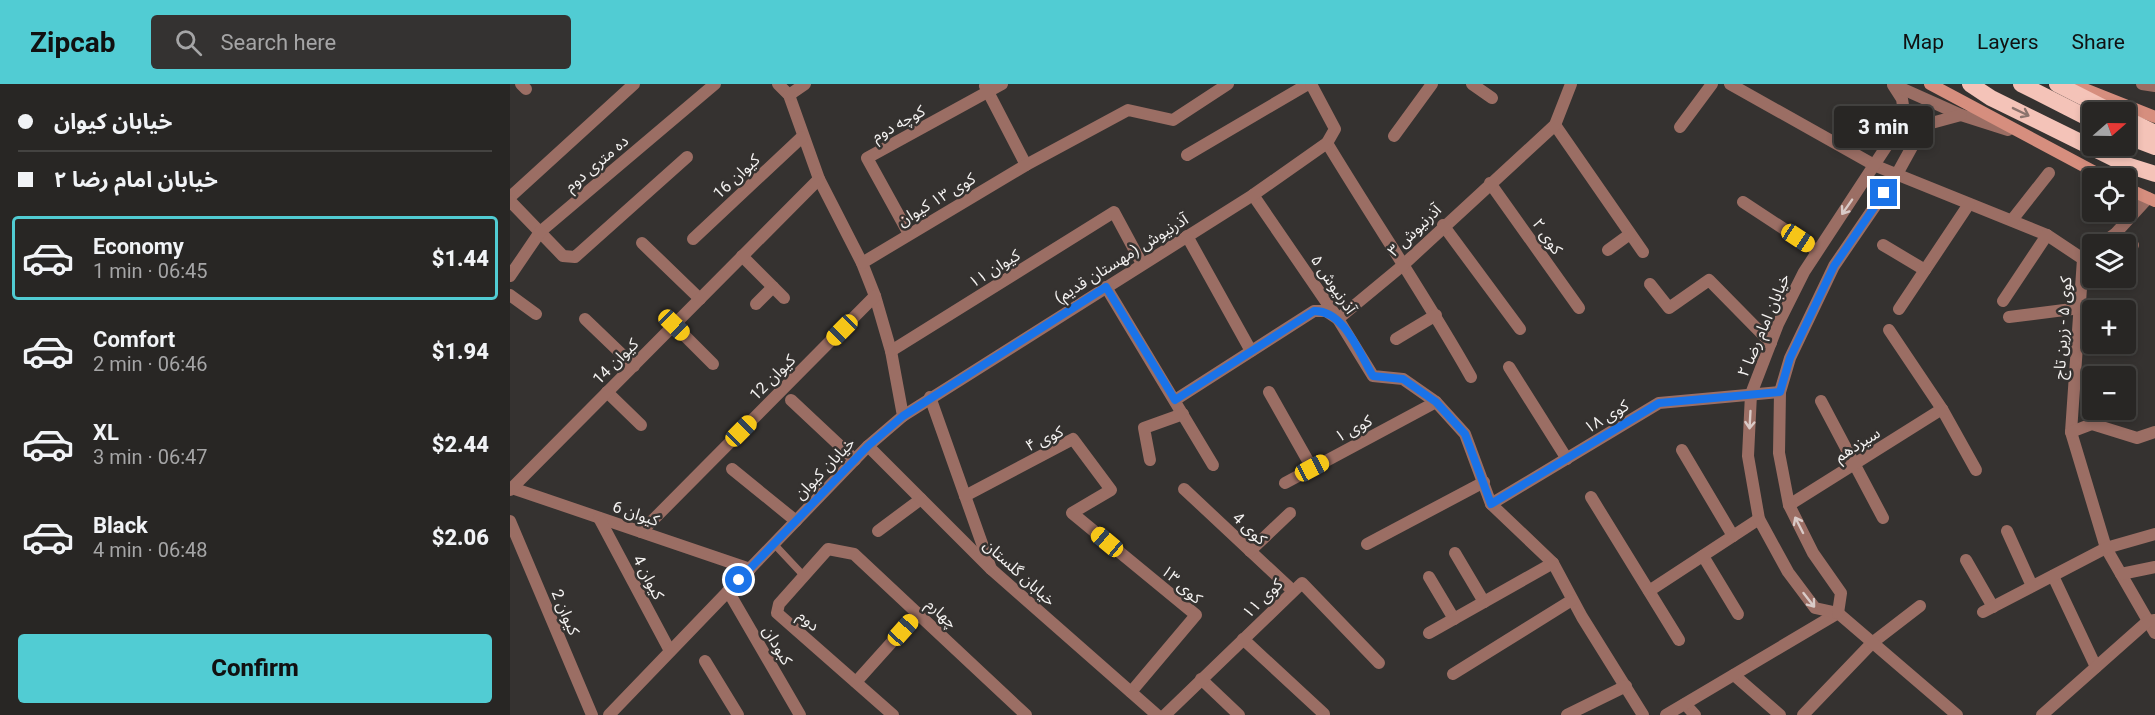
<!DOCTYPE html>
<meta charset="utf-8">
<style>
:root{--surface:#282624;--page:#343231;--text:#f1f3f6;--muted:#a5a5a6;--line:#444341;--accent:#51ccd3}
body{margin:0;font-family:Roboto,"Noto Sans Arabic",sans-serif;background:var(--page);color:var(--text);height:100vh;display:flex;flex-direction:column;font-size:22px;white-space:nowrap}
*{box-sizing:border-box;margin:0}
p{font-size:20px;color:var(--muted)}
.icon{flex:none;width:33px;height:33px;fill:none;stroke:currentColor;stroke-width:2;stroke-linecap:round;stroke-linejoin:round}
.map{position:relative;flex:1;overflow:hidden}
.drawer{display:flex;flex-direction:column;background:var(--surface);width:510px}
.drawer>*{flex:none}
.top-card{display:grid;align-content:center;height:132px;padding:0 18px;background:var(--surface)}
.needle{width:39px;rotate:70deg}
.fabs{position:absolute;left:1572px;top:18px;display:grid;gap:12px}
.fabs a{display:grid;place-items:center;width:54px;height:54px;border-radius:6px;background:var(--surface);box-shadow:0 3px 9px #0003,0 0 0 2px var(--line);font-size:30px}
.end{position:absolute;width:27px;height:27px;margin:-14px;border:8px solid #1a73e8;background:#fff;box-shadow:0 0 0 3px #fff}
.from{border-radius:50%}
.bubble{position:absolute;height:42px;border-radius:6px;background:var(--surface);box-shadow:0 3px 9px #0003,0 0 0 2px var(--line);font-size:20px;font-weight:800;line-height:42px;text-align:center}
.car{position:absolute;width:18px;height:36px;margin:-18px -9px;border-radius:8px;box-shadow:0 0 4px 2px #0007;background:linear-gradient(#f5c518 24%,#345 0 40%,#f5c518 0 76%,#345 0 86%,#f5c518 0)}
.top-card b{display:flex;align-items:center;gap:21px;height:57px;font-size:22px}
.top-card b+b{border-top:2px solid var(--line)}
.top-card i{width:15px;height:15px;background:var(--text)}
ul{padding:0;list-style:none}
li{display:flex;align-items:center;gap:18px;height:84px;margin:0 12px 9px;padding:0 6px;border:3px solid transparent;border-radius:6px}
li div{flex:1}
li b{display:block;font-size:22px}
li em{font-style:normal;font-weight:800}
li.current{border-color:var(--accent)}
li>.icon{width:54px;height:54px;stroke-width:1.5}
.action{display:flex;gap:12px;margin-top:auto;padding:12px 18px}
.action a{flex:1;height:69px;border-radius:6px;background:var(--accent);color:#111;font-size:24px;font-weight:800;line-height:69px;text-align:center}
header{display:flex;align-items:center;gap:36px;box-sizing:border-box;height:84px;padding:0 30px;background:var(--accent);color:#111}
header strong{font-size:28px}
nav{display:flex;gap:33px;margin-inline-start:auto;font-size:21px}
.search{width:420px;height:54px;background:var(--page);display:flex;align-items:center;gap:15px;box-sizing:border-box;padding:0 21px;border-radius:6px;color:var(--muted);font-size:22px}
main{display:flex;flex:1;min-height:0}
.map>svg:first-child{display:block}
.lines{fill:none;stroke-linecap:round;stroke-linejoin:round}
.service{stroke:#9b6e64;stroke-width:7}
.minor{stroke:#9b6e64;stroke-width:12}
.tertiary{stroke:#9b6e64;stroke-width:12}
.secondary{stroke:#d68e7e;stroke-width:12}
.trunk{stroke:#f4c3b8;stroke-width:16}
.oneway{stroke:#8b736d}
.oneway2{stroke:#d9cac7}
.route{stroke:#1a73e8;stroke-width:8}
.labels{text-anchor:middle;stroke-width:5;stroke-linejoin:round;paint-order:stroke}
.street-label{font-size:16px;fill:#f4f2f1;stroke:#353230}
</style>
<header>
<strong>Zipcab</strong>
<div class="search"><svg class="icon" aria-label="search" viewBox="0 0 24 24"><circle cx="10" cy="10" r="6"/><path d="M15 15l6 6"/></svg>Search here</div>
<nav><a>Map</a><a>Layers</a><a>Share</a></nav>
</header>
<main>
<section class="drawer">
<div class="top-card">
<b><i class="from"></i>خیابان کیوان</b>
<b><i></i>خیابان امام رضا ۲</b>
</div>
<ul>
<li class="current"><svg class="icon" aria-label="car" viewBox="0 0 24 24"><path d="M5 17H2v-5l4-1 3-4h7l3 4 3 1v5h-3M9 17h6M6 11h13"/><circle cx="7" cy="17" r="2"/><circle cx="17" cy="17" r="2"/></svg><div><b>Economy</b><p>1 min · 06:45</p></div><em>$1.44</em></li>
<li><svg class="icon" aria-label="car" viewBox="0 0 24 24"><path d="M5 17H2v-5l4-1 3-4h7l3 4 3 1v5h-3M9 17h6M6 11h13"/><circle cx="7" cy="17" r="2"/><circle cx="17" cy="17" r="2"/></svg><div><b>Comfort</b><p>2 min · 06:46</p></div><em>$1.94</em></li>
<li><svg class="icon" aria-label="car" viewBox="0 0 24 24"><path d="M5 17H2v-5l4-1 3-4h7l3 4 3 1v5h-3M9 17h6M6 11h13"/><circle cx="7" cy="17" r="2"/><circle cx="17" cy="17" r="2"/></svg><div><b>XL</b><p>3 min · 06:47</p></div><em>$2.44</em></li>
<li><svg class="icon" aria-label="car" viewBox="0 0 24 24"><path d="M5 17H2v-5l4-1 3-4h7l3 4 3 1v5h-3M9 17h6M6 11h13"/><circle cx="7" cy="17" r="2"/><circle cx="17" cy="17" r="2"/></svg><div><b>Black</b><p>4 min · 06:48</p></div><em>$2.06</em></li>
</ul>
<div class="action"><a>Confirm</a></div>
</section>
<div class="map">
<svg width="1645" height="631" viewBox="0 0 1645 631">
<rect width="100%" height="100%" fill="#353230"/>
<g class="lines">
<polyline class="service" points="264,460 294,492"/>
<g class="minor">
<polyline points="11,0 16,5"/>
<polyline points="268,0 279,11 309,95 352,179 365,212 381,267 393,332 358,362"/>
<polyline points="962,0 982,14"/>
<polyline points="1220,0 1366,82 1537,151 1573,175 1561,348 1596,464 1645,549"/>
<polyline points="1632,0 1645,2"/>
<polyline points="475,2 516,81"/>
<polyline points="279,11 295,0"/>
<polyline points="1045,41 1133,168"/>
<polyline points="1170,43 1202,0"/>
<polyline points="884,52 922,0"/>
<path d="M817,59C864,137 916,213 961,293"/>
<polyline points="677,71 798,0"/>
<polyline points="980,99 1069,224"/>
<polyline points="743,111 828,235 863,292 893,295 926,318 955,350 981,420 1043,479 1072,533 1133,631"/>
<polyline points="0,113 124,0"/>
<polyline points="0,117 53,172 65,173 177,73"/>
<polyline points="1233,118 1306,166"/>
<polyline points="1502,136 1539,89"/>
<polyline points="933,141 1010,245"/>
<polyline points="399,150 357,74 492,0"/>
<polyline points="1605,150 1623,161"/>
<polyline points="677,152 741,267"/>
<polyline points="183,155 292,53"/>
<polyline points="132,159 190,215"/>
<polyline points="1591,160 1605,150 1638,114"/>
<polyline points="1373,161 1415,186"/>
<polyline points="1098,166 1120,150"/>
<polyline points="232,172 274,214"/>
<polyline points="1573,175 1582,167"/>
<polyline points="352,179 516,81 618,26 663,36 718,0"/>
<polyline points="0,192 30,148 205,0"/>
<polyline points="1140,200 1159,224 1199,196 1261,259"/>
<polyline points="596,203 703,381"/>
<polyline points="0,211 26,230"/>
<polyline points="1493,217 1537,151"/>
<polyline points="246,220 263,203"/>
<polyline points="1389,225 1459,120"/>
<polyline points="1499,233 1570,224"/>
<polyline points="75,235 124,282"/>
<polyline points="164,241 203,280"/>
<polyline points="1379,246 1432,325 1466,386"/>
<polyline points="886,255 926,231"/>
<polyline points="381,267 604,128 632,180"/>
<polyline points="999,283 1057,375"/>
<polyline points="97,308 131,341"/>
<polyline points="759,308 802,384"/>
<polyline points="420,313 481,485"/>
<polyline points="281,316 345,376"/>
<polyline points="665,316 804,227 816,227 828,235 892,182 1045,41 1061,0"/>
<polyline points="1311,317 1373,434"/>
<polyline points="393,332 743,111 817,59 825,45 801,0"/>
<polyline points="1582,340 1597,326"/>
<polyline points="1561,348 1582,340 1627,354 1645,348"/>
<polyline points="1172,366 1223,452"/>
<polyline points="640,376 634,344 673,330"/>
<polyline points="222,385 286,437"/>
<polyline points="775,399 926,318"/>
<polyline points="2,404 240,485"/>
<polyline points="674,405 783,507"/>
<polyline points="0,406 309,95"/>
<polyline points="455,412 563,355 601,406 562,429 686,531 621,608"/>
<polyline points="1081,413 1169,556"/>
<polyline points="981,420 1149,319 1270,308"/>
<polyline points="1279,421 1432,325"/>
<polyline points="89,434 160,567"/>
<polyline points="0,437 82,631"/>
<polyline points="368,447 411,415"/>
<polyline points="1497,447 1522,502"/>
<polyline points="131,448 365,212"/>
<polyline points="857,460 974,398"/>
<polyline points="740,467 780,429"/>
<polyline points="945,469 974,518"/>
<polyline points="1193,472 1228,530"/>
<polyline points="1456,476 1483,523"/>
<polyline points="1611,490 1645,483"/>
<polyline points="1543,492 1586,583"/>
<polyline points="919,493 944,535"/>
<polyline points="218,507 290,631"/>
<polyline points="1139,507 1249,435"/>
<polyline points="1473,528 1596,464 1645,450"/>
<polyline points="919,549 1043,479"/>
<polyline points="733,555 814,630"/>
<polyline points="195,577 228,631"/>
<polyline points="943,590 1062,516"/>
<polyline points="1224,591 1270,631"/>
<polyline points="691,595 729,631"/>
<polyline points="346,598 408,529"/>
<polyline points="1175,620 1185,631"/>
<polyline points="383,631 267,529 269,520 318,465 344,470 516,631"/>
<polyline points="655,631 792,499 869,579"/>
<polyline points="1057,631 1116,602"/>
<polyline points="1156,631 1328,529"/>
<polyline points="1293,631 1362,559 1410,522"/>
<polyline points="1532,631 1638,537 1645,536"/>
</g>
<g class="tertiary">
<polyline points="1383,1 1392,15 1395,34 1294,188 1268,240 1241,310 1238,372 1249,435 1278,488 1305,524 1328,529 1447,631"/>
<polyline points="1384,1 1451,31 1498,46"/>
<polyline points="1328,529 1331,509 1303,469 1279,421 1269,369 1270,308 1280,274 1324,182 1387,90 1414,41 1451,31"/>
<polyline points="99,631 358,362 481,485 647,631"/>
</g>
<g class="secondary">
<polyline points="1420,0 1596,94"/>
<polyline points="1562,0 1645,33"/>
<polyline points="1616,104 1645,117"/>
</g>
<g class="trunk">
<polyline points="1460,0 1481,14 1617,81 1645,90"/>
<polyline points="1511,0 1582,36"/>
<polyline points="1547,0 1602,28"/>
<polyline points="1616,35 1645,49"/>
<polyline points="1616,52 1645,63"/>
</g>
</g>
<defs><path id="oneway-shaft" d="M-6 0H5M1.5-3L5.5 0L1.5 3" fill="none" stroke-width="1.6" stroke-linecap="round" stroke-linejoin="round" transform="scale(1.5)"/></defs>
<use class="oneway" href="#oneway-shaft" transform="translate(1511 28) rotate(26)"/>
<g class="oneway2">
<use href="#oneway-shaft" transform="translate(1337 123) rotate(125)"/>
<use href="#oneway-shaft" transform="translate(1240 336) rotate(93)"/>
<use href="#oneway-shaft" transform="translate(1289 441) rotate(-117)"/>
<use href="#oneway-shaft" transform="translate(1299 516) rotate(52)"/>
</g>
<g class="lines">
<path class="route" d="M229,496L358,362L393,332L596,203L665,316L804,227C834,226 849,269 863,292L893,295L926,318L955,350L981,420L1149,319L1270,308L1280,274L1324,182L1374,109"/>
</g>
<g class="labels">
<g class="street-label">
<text transform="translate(388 39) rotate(-29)" y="6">کوچه دوم</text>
<text transform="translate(86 79) rotate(-40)" y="6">ده متری دوم</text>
<text transform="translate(226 92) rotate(-43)" y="6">کیوان 16</text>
<text transform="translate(426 115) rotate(-31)" y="6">کوی ۱۳ کیوان</text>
<text transform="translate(904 146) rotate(-44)" y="6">آذرنیوش ۳</text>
<text transform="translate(1038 152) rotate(55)" y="6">کوی ۲</text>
<text transform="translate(611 174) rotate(-32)" y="6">آذرنیوش (مهستان قدیم)</text>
<text transform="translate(484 184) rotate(-32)" y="6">کیوان ۱۱</text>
<text transform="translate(824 200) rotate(56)" y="6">آذرنیوش ۵</text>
<text transform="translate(1253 241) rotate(-67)" y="6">خیابان امام رضا ۲</text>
<text transform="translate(1552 244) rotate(-86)" y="6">کوی ۵ - زرین تاج</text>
<text transform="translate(105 277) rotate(-45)" y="6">کیوان 14</text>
<text transform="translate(262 293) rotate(-45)" y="6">کیوان 12</text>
<text transform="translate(1096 332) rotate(-31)" y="6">کوی ۱۸</text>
<text transform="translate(843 344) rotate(-28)" y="6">کوی ۱</text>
<text transform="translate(534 354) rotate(-25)" y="6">کوی ۴</text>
<text transform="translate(1347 360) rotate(-32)" y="6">سیزدهم</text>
<text transform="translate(314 384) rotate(-46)" y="6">خیابان کیوان</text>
<text transform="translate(126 429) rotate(19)" y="6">کیوان 6</text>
<text transform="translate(740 444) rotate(43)" y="6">کوی 4</text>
<text transform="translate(510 488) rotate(42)" y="6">خیابان گلستان</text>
<text transform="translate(139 493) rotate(62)" y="6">کیوان 4</text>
<text transform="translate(672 500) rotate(42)" y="6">کوی ۱۳</text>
<text transform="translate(752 514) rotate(-44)" y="6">کوی ۱۱</text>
<text transform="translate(56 528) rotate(67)" y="6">کیوان 2</text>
<text transform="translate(432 529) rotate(43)" y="6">چهارم</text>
<text transform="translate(299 536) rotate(41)" y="6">دوم</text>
<text transform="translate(268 561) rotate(60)" y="6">کبودان</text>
</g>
</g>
</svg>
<div class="fabs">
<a><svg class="needle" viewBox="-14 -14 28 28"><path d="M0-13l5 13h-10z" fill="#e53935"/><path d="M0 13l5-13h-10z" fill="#a5a5a6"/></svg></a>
<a><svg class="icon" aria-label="locate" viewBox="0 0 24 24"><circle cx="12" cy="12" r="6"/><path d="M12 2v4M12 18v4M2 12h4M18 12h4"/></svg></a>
<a><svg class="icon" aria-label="layers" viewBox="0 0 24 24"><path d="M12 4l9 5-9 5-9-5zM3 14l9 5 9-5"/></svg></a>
<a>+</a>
<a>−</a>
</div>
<i class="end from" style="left:229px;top:496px"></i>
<i class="end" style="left:1374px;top:109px"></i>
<div class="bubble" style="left:1324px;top:22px;width:99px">3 min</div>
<i class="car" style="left:1288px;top:154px;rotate:123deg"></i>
<i class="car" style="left:164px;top:241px;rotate:134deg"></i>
<i class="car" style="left:332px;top:246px;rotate:225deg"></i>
<i class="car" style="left:231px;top:347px;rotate:45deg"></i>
<i class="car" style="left:802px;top:384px;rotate:62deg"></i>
<i class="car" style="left:597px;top:458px;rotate:310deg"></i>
<i class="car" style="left:393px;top:546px;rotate:42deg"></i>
</div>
</main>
